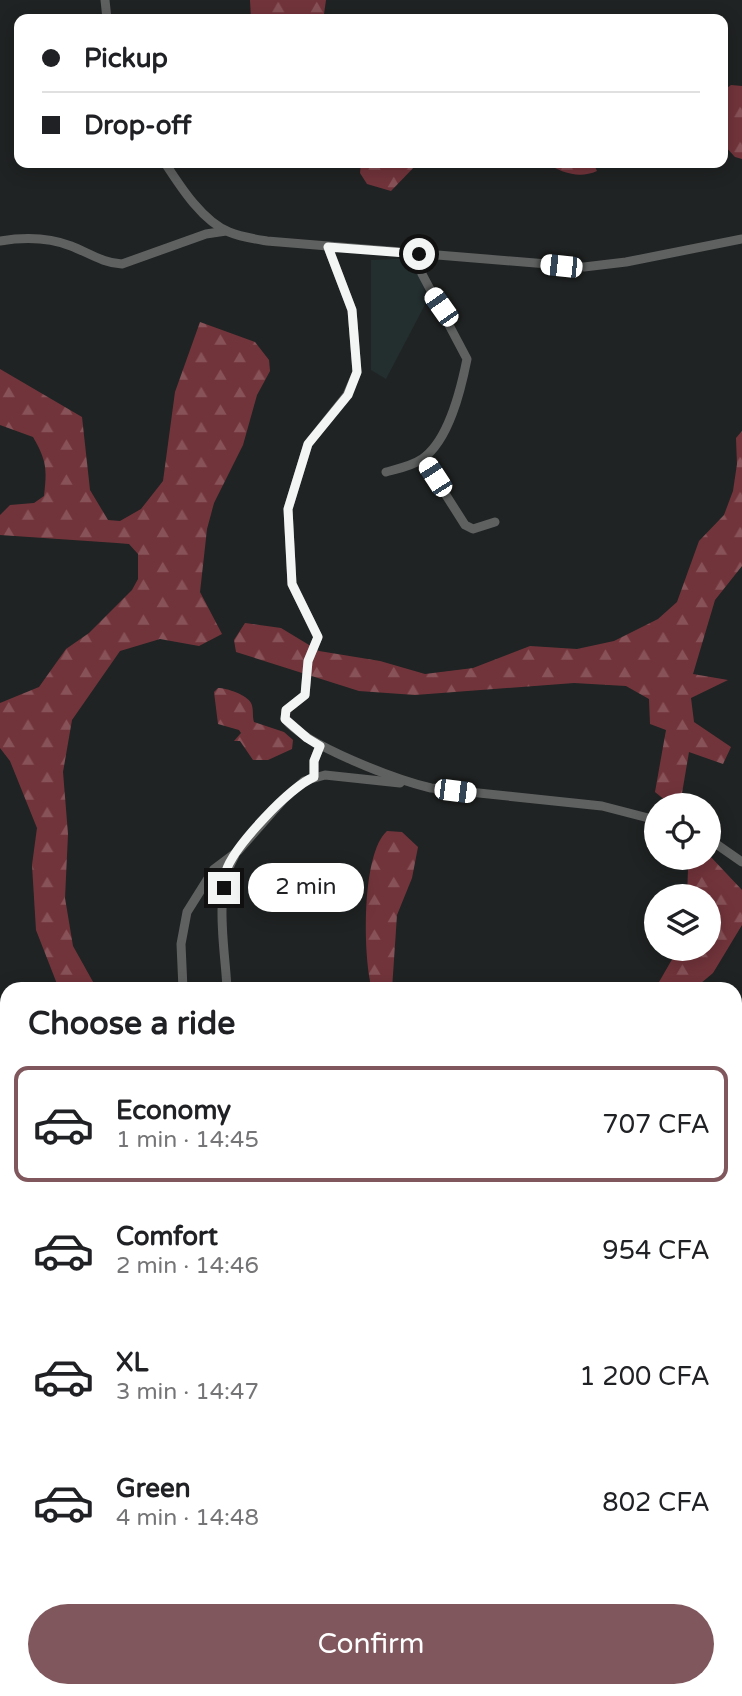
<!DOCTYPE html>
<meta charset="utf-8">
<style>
:root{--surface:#fff;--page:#f2f2f2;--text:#202124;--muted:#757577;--line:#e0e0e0;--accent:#7f575c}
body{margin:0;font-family:"Varela Round",sans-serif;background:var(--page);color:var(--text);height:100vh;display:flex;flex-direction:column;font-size:26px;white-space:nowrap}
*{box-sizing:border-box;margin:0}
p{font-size:23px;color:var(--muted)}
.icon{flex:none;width:38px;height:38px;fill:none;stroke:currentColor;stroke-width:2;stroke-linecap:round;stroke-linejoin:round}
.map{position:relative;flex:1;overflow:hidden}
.panel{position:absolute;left:0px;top:982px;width:742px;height:716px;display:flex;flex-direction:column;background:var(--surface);border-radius:21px 21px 0 0;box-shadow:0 4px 18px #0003}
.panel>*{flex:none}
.guide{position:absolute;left:14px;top:14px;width:714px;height:154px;border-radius:14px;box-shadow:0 4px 18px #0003;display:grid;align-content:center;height:154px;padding:0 28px;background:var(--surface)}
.controls{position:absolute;left:644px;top:793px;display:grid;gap:14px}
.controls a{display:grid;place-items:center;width:77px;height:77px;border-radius:50%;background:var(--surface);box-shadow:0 4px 18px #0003;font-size:35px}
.end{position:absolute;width:32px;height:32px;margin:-16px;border:9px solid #f3f5f5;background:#111;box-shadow:0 0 0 4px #111}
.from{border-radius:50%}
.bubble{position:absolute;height:49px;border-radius:24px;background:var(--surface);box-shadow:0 4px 18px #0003;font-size:23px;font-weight:600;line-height:49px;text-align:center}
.car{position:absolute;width:21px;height:42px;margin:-21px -10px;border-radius:9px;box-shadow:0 0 5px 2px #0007;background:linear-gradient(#fff 24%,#345 0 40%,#fff 0 76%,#345 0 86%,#fff 0)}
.guide b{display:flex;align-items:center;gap:24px;height:66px;font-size:26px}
.guide b+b{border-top:2px solid var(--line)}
.guide i{width:18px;height:18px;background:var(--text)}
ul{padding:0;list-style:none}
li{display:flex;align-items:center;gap:21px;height:116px;margin:0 14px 10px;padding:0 14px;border:4px solid transparent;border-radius:14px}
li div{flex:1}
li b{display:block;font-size:26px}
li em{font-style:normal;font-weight:600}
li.selected{border-color:var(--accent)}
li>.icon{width:63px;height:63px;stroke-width:1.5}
h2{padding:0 28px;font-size:32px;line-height:84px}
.cta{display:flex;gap:14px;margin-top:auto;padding:14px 28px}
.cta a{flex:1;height:80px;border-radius:42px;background:var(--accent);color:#fff;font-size:28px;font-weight:600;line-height:80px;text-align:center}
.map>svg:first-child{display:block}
.built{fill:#232e2f}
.forest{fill:url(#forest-firs)}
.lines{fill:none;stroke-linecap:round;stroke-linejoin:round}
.minor{stroke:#5f6161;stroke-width:9}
.route{stroke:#f3f5f5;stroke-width:9}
</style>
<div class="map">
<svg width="742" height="1696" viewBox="0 0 742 1696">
<defs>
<pattern id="forest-firs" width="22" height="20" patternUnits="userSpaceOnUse" patternTransform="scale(1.75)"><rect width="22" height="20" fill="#72343b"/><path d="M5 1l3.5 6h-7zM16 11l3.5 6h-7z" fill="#875258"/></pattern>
</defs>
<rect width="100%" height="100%" fill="#202323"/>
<polygon class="built" points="417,258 419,274 428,299 386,379 371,370 371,260"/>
<g class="forest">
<polygon points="250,0 326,0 324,14 327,19 251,19"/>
<polygon points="731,85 742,86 742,159 735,157 723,144 723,91"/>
<polygon points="361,163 418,163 391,191 367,184 360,173"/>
<path d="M546,163H593L597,171C579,179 563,173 546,163Z"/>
<path d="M200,322L255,342L269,360L270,371L257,395L243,445L214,503L207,529L200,592L222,634L199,646L160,639L120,651L72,720L63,772L68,834L65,898L73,946L97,989H59L36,930L32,865L37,828L10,761L0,748V703L39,687L66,649L89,633L132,590L138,579V554L129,544L117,543L0,535V515L10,505L34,503L44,496C47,469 47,461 33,437L0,425V369L82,417L90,490L108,520L120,521L141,509L163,481L175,392Z"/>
<polygon points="742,431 742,566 715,600 693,674 728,680 691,698 694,722 731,747 723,764 689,752 680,805 671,805 655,792 666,730 650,724 649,699 626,686 574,683 415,695 359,691 236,652 234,640 245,623 281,628 319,651 380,661 425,674 473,668 530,646 577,649 614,641 658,619 677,602 699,541 724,515 733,491 737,464 736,438"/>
<path d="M218,688C227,688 247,695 251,703C254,709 252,716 254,722L284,732L293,740L292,749L268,760H253L240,741H234L241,733L239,730L218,724L214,692Z"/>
<path d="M387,831L402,832L418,847L412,878L397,915L392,989H372C363,957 361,854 387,831Z"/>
<polygon points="709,855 742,890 742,925 713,973 694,989 655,989 678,949 709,948 709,896 687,896 688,870 693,858 709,858"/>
<polygon points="0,1395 7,1404 7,1454 0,1448"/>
<polygon points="735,1491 742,1506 742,1569 735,1536"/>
<polygon points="7,1537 7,1594 0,1597 0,1539"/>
<polygon points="450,1690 533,1691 536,1696 443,1696"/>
<polygon points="342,1691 342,1690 376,1691 376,1696 340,1696"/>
</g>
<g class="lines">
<g class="minor">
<polyline points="105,0 107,19"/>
<path d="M165,163C180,186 202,221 229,232C241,237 255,239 267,241L584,267L626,262L742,239"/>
<path d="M0,241C24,237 48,237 71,246C89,253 103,263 122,264L206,234L226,231"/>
<path d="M328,247L352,310L357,372L347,395L308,444L288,509L292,584L318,637L308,661L305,695L286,710L285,719C306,746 397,780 431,788L602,806L656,820"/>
<polyline points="423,459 465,525 473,529 495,522"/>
<path d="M386,472C397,469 412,466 422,459C449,441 461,389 467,359L422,274L419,254"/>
<polyline points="314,777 314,761 320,745"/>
<polyline points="709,839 742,862"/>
<polyline points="183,989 181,944 187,912 214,869 238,851 283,800 304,781 325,775 400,783"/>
<path d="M227,989C225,945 213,894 235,855"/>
<polyline points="735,1122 742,1110"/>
<polyline points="735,1281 742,1299"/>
<polyline points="742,1417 742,1444"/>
<polyline points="586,1690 594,1696"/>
<polyline points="658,1690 661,1696"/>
<polyline points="691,1690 691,1696"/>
<polyline points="182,1696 187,1690"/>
</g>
</g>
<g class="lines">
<path class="route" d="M224,888C224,883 224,876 226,871C234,846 290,787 314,777V761L320,746L307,738L285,719L286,710L305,695L308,661L318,637L292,584L288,509L308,444L348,395L357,372L352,310L328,247L419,254"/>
</g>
</svg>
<div class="controls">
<a><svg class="icon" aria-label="locate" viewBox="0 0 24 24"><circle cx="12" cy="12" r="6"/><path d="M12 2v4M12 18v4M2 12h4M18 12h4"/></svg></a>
<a><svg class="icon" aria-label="layers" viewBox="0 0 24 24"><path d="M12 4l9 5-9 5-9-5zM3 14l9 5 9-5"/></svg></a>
</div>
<i class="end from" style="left:419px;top:254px"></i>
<i class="end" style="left:224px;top:888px"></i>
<div class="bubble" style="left:248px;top:863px;width:116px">2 min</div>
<i class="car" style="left:561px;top:266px;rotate:276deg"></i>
<i class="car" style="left:441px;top:307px;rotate:325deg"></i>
<i class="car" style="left:435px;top:477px;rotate:327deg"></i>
<i class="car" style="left:455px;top:791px;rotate:97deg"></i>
<div class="guide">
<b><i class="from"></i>Pickup</b>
<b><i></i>Drop-off</b>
</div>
<section class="panel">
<h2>Choose a ride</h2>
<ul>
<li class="selected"><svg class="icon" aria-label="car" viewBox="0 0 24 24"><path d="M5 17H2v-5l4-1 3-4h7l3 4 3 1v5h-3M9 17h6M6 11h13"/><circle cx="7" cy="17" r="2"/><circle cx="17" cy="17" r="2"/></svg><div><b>Economy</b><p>1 min · 14:45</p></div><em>707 CFA</em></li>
<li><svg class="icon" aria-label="car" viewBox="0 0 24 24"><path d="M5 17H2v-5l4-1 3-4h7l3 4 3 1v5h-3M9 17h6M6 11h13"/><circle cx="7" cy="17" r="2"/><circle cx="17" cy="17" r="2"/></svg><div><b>Comfort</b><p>2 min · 14:46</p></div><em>954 CFA</em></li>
<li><svg class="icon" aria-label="car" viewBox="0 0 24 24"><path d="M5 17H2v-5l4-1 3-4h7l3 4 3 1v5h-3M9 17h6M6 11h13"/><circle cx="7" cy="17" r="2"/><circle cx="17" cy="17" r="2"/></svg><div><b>XL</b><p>3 min · 14:47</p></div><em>1 200 CFA</em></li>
<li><svg class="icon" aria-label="car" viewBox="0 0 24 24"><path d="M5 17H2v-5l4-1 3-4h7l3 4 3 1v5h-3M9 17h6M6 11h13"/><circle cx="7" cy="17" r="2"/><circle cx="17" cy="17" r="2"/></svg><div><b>Green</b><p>4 min · 14:48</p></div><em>802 CFA</em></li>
</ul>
<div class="cta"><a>Confirm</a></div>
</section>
</div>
